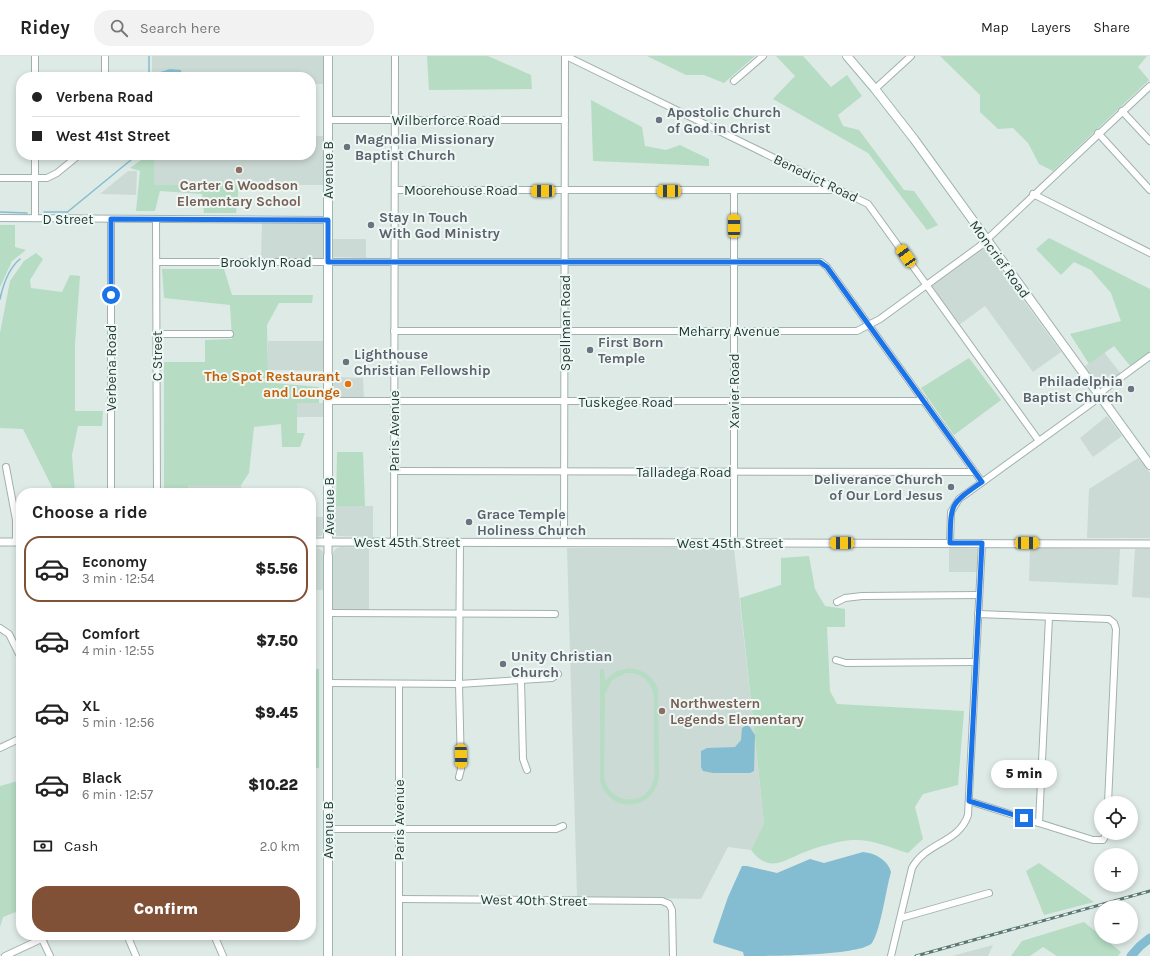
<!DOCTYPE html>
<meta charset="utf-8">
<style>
:root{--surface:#fff;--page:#f2f2f2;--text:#222;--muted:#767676;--line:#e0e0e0;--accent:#815137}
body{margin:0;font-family:Karla,sans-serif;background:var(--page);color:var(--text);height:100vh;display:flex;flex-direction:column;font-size:15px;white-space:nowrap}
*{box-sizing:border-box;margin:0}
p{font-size:13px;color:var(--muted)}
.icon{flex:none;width:22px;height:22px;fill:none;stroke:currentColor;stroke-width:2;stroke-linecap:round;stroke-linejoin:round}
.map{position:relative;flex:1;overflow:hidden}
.side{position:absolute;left:16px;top:432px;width:300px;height:452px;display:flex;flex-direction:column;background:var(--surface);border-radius:16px;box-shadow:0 2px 6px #0003}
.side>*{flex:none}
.hud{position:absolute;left:16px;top:16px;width:300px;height:88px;border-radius:16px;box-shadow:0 2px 6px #0003;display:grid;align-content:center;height:88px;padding:0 16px;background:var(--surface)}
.controls{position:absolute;left:1094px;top:740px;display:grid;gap:8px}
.controls a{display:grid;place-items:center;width:44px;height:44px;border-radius:50%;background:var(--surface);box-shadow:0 2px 6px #0003;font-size:20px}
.end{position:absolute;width:18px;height:18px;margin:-9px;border:5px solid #1a73e8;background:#fff;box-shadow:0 0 0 2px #fff}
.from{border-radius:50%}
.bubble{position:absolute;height:28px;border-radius:14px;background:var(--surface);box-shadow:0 2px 6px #0003;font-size:13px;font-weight:800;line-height:28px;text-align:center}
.car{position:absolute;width:12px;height:24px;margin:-12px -6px;border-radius:5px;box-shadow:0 0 3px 1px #0007;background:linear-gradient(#f5c518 24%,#345 0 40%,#f5c518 0 76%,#345 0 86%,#f5c518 0)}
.hud b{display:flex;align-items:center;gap:14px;height:38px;font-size:15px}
.hud b+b{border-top:1px solid var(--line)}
.hud i{width:10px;height:10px;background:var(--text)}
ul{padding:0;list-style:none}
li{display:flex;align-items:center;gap:12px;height:66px;margin:0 8px 6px;padding:0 8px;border:2px solid transparent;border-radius:16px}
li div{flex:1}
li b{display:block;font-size:15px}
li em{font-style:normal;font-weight:800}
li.active{border-color:var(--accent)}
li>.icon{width:36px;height:36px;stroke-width:1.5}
h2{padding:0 16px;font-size:18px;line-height:48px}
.pay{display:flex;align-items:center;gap:10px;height:44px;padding:0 16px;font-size:15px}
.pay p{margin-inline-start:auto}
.cta{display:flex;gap:8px;margin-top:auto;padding:8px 16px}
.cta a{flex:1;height:46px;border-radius:16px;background:var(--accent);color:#fff;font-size:16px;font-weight:800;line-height:46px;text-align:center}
header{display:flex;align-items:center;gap:24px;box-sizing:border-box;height:56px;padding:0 20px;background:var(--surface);border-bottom:1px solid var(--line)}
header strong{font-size:19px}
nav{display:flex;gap:22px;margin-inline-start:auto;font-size:14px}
.search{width:280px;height:36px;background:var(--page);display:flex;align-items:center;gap:10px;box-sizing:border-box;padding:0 14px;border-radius:16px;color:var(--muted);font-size:15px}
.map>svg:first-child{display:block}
.built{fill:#ccdad5}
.green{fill:#b6dcc4;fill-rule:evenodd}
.water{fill:#84bdd1}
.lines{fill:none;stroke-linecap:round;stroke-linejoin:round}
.stream{stroke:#84bdd1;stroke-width:1.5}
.river{stroke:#84bdd1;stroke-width:9}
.minor-casing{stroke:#a1b2ae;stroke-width:8}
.tertiary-casing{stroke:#a1b2ae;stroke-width:9}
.secondary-casing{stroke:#9db6af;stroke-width:10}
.minor{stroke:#fff;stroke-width:6}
.tertiary{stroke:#fff;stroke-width:7}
.secondary{stroke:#fff;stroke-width:8}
.rail-casing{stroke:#597671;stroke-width:3}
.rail{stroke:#eef7f3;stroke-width:1.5;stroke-dasharray:4.5;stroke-linecap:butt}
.route{stroke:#1a73e8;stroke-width:5}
.worship-dot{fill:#6b7280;stroke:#eef7f3;stroke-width:1.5}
.education-dot{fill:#8d6e63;stroke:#eef7f3;stroke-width:1.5}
.food-dot{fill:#e8710a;stroke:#eef7f3;stroke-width:1.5}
.labels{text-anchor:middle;stroke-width:4;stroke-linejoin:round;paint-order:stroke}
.worship-label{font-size:14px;font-weight:bold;fill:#5b616d;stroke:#eef7f3;text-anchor:start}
.street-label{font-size:14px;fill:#1f3a36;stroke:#eef7f3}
.education-label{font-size:14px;font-weight:bold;fill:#785e54;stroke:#eef7f3}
.food-label{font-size:14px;font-weight:bold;fill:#c56008;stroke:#eef7f3;text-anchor:end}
</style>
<header>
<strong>Ridey</strong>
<div class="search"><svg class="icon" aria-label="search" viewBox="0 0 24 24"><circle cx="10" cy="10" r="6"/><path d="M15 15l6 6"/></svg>Search here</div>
<nav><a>Map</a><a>Layers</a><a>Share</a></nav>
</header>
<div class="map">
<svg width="1150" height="900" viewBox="0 0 1150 900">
<rect width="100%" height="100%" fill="#deeae6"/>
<g class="built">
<polygon points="152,0 323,0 323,28 311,28 311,21 152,21"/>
<polygon points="311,80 323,80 324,129 154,129 154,99 311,99"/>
<polygon points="128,115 137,115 136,139 100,138"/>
<polygon points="262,165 324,166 324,204 261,204"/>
<polygon points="332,183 366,183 366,202 332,201"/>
<polygon points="984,190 1061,296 1033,316 985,250 959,269 930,229"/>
<polygon points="268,285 324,285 324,315 268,314"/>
<polygon points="1104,296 1124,322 1103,337 1084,311"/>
<polygon points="333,321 363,322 364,342 333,342"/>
<rect x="297" y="347" width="27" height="14"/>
<polygon points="1107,360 1122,380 1093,401 1080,382"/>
<polygon points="1138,402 1150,417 1150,482 1087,482 1089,433"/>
<rect x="188" y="429" width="53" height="8"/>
<polygon points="333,450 373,450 373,481 337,480 333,475"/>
<polygon points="311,461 324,461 324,475 321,480 311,481"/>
<polygon points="341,491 369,492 369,554 332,554 333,496 337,492"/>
<polygon points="311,492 318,492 324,496 324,534 311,534"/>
<polygon points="567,492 734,492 764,767 751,794 728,791 701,843 577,841"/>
<polygon points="949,492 978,493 977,516 949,516"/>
<polygon points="1030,492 1120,493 1118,529 1029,525"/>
<polygon points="1135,493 1150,493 1150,542 1132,541"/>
<polygon points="993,889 988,900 952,900"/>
</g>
<g class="green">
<polygon points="427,0 488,0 531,19 532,33 429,34"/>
<polygon points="647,0 755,0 724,27 704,19 686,19"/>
<polygon points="776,0 803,0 831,31 847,19 862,40 838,59 843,70 859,74 904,134 914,135 938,169 927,174 868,97 773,43 795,20"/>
<polygon points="940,0 1147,0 1138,11 1149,24 1053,115 1039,108 1028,87 1013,72 998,73 980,56 980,39"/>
<polygon points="591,44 642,71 645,90 666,94 680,89 709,103 709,110 593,105"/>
<polygon points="148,99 154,99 154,129 239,129 236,157 204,157 202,138 160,135 155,155 136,155 140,115 130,112"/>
<polygon points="0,169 15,169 15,191 26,194 12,205 0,231"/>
<polygon points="1049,182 1150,233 1150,298 1131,311 1114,290 1089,308 1070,278 1121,265 1111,237 1091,214 1074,206 1061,219 1036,193"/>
<polygon points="36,197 43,203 30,224 31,232 62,236 70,219 80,220 75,288 75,355 103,355 102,370 78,370 72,399 75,437 55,437 23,373 0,372 0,277 10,225 24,205"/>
<polygon points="162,213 224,213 232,239 313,239 312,247 279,247 267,269 268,314 263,326 319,331 319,347 297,347 297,377 305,377 300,391 282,391 281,368 254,371 249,417 241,429 188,429 188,437 164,437 164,306 205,306 205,284 232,283 230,249 164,242"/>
<polygon points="969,302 1001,344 954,379 921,332"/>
<polygon points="337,396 363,396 365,450 336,450"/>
<path d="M809,500L815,533L825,550L845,553V571H827L830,635L837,648L964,655L958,729L923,738L915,751L923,783L908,797C889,791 872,783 852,784C839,785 825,789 813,793C789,800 771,821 751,794L764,767L740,542L781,529V502Z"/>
<path d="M629,612C643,613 653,620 658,633L659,719C656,756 608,759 600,724V613H604L605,625L616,615ZM626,617C641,616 653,626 654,642C654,661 654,679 654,698C654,707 656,717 653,726C645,753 606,747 604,719L605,638L612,624Z"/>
<rect x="311" y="613" width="8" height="99"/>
<polygon points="21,724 21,854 3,861 0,871 0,730"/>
<polygon points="1039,807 1094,846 1044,859 1026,815"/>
<polygon points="1084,866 1121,896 1118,900 1057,900 1043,891 1030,900 1011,900 1022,885"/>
</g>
<g class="water">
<polygon points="170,13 181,14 182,21 160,21 160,16"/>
<polygon points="745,670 749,670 755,679 754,715 750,717 713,717 703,715 701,711 701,695 707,692 735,691 741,684 742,672"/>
<path d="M863,796C875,797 888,804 891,816C886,833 881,873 872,887C860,900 768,900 744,900L743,896L714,887L713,885L728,841L742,810H747L777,817L810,803L824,807Z"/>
</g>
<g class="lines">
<g class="stream">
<polyline points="149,0 149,21"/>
<polyline points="0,156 27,157"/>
<polyline points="44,156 67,156"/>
<polyline points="65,158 137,99"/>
<path d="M0,243C3,229 8,213 20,203"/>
</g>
<polyline class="river" points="1131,900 1140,890 1150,882"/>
<g class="minor-casing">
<g id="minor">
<polyline points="35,0 35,21"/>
<polyline points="105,0 105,21"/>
<polyline points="566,0 868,148 1039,385"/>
<polyline points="734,25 763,0"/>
<polyline points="875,33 911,0"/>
<polyline points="1122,55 1150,85"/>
<polyline points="328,64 565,64"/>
<polyline points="1098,77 1150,134"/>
<polyline points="35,99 35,162"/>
<polyline points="0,122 47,122 57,117 79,99"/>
<polyline points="395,134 838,134"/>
<polyline points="734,135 734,487"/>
<polyline points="1033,138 1150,197"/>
<polyline points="0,162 328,164"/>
<polyline points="156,163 157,437"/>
<polyline points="157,206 821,206 827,211 982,426"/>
<polyline points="394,275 857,275 880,263 980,190 1150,30"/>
<polyline points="157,278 230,278"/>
<polyline points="328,345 924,345"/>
<polyline points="6,411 16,464 16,486"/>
<polyline points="394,415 974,416"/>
<polyline points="111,437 111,163"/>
<polyline points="394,486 395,0"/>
<polyline points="564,487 565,0"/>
<polyline points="950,487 951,456 959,443 1093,346 1105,333 1150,300"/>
<polyline points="837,546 845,542 862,540 979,539"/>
<polyline points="328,557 555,558"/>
<polyline points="978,558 1109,563 1114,567 1116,573 1108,747"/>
<polyline points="0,572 9,578 21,602"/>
<polyline points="836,604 846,607 975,606"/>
<polyline points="521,624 523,703 527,714"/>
<polyline points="328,627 459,628 552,622 558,618"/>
<polyline points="0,692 21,682"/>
<polyline points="459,721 461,713 459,628 460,486"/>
<polyline points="969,745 1093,784 1103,784 1107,777"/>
<polyline points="1039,767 1049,561"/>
<polyline points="328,773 556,773 563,770"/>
<polyline points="399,843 662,845 669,848 672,854 673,900"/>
<polyline points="901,862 989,837"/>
<polyline points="127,879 136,900"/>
<polyline points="214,879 223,900"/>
<polyline points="42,883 50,900"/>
<polyline points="5,900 50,879"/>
<polyline points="399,900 399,628"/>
<path d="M891,900L912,812C926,786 959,787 968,759L982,487"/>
</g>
</g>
<g class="tertiary-casing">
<g id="tertiary">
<polyline points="0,486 21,486"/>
<polyline points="311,486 1150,488"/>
<polyline points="328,501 328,486"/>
</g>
</g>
<g class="secondary-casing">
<g id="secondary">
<polyline points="328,0 328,486"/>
<polyline points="847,0 875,33 914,83 1150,409"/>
<polyline points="328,501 328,900"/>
</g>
</g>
<use href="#minor" class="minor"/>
<use href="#tertiary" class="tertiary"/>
<use href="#secondary" class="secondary"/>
<g class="rail-casing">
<polyline id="rail" points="916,900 1150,835"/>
</g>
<use href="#rail" class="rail"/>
</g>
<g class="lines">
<path class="route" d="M111,239V163L328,164V206H820L827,211L982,426C949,449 951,447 950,487H982L969,745L1024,762"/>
</g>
<g class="worship-dot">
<circle cx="659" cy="64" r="4"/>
<circle cx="347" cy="91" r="4"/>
<circle cx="371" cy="169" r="4"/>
<circle cx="590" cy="294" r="4"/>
<circle cx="346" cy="306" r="4"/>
<circle cx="1131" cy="333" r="4"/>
<circle cx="951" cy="431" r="4"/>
<circle cx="469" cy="466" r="4"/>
<circle cx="503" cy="608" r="4"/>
</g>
<g class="education-dot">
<circle cx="239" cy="114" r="4"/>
<circle cx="662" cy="655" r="4"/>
</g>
<circle class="food-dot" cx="348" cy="328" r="4"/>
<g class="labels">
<g class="worship-label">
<text x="667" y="61">Apostolic Church<tspan x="667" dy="16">of God in Christ</tspan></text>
<text x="355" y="88">Magnolia Missionary<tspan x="355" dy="16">Baptist Church</tspan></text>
<text x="379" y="166">Stay In Touch<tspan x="379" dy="16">With God Ministry</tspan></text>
<text x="598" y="291">First Born<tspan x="598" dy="16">Temple</tspan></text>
<text x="354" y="303">Lighthouse<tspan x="354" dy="16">Christian Fellowship</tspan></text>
<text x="1123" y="330" text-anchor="end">Philadelphia<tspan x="1123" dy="16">Baptist Church</tspan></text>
<text x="943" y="428" text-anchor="end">Deliverance Church<tspan x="943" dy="16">of Our Lord Jesus</tspan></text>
<text x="477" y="463">Grace Temple<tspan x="477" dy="16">Holiness Church</tspan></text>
<text x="511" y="605">Unity Christian<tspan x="511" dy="16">Church</tspan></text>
</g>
<g class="street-label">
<text x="446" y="69">Wilberforce Road</text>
<text transform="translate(328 114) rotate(-90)" y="5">Avenue B</text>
<text transform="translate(816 122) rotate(26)" y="5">Benedict Road</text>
<text x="461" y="139">Moorehouse Road</text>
<text x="68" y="168">D Street</text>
<text transform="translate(1000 203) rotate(54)" y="5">Moncrief Road</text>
<text x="266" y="211">Brooklyn Road</text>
<text transform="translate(565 267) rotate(-90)" y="5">Spellman Road</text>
<text x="729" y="280">Meharry Avenue</text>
<text transform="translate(157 300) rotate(-90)" y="5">C Street</text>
<text transform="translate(111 312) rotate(-90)" y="5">Verbena Road</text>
<text transform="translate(734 335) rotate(-90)" y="5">Xavier Road</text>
<text x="626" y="351">Tuskegee Road</text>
<text transform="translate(394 375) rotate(-90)" y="5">Paris Avenue</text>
<text x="684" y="421">Talladega Road</text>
<text transform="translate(329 450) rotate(-90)" y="5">Avenue B</text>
<text x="407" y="491">West 45th Street</text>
<text x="730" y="492">West 45th Street</text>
<text transform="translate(399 764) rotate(-90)" y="5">Paris Avenue</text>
<text transform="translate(328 774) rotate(-90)" y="5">Avenue B</text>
<text transform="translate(534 844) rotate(1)" y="5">West 40th Street</text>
</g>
<g class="education-label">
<text x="239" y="134">Carter G Woodson<tspan x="239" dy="16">Elementary School</tspan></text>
<text x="670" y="652" text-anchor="start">Northwestern<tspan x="670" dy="16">Legends Elementary</tspan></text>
</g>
<g class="food-label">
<text x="340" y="325">The Spot Restaurant<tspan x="340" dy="16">and Lounge</tspan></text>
</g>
</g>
</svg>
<div class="controls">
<a><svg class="icon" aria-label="locate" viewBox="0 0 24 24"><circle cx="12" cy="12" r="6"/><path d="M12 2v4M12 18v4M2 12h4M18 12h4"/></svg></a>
<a>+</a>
<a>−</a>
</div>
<i class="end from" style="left:111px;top:239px"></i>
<i class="end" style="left:1024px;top:762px"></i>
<div class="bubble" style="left:991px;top:704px;width:66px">5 min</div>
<i class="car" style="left:543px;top:135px;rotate:270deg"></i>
<i class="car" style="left:669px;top:135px;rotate:270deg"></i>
<i class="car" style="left:734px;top:170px;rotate:0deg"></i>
<i class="car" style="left:906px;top:200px;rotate:325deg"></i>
<i class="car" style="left:842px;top:487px;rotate:270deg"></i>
<i class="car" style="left:1027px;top:487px;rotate:90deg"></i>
<i class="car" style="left:461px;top:700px;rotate:179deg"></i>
<div class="hud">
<b><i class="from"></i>Verbena Road</b>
<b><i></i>West 41st Street</b>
</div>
<section class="side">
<h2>Choose a ride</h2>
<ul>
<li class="active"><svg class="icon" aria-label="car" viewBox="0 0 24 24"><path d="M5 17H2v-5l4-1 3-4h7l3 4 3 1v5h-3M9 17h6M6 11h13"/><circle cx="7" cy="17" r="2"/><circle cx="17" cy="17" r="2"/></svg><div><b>Economy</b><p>3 min · 12:54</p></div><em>$5.56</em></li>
<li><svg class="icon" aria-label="car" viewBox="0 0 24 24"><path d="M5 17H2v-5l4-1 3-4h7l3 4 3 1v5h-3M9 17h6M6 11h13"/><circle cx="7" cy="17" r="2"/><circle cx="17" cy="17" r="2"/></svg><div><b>Comfort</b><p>4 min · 12:55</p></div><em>$7.50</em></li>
<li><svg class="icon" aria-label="car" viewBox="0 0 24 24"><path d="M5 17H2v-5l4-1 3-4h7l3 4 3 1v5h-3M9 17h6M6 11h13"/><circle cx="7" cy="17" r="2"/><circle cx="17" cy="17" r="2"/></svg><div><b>XL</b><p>5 min · 12:56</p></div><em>$9.45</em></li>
<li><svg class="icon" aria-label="car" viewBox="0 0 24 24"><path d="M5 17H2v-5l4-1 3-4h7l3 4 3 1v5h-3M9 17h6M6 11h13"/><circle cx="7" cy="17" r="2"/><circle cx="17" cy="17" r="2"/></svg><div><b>Black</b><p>6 min · 12:57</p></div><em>$10.22</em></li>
</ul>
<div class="pay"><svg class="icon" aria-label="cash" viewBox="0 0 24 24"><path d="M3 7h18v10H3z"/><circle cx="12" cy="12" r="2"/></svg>Cash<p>2.0 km</p></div>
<div class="cta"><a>Confirm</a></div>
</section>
</div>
